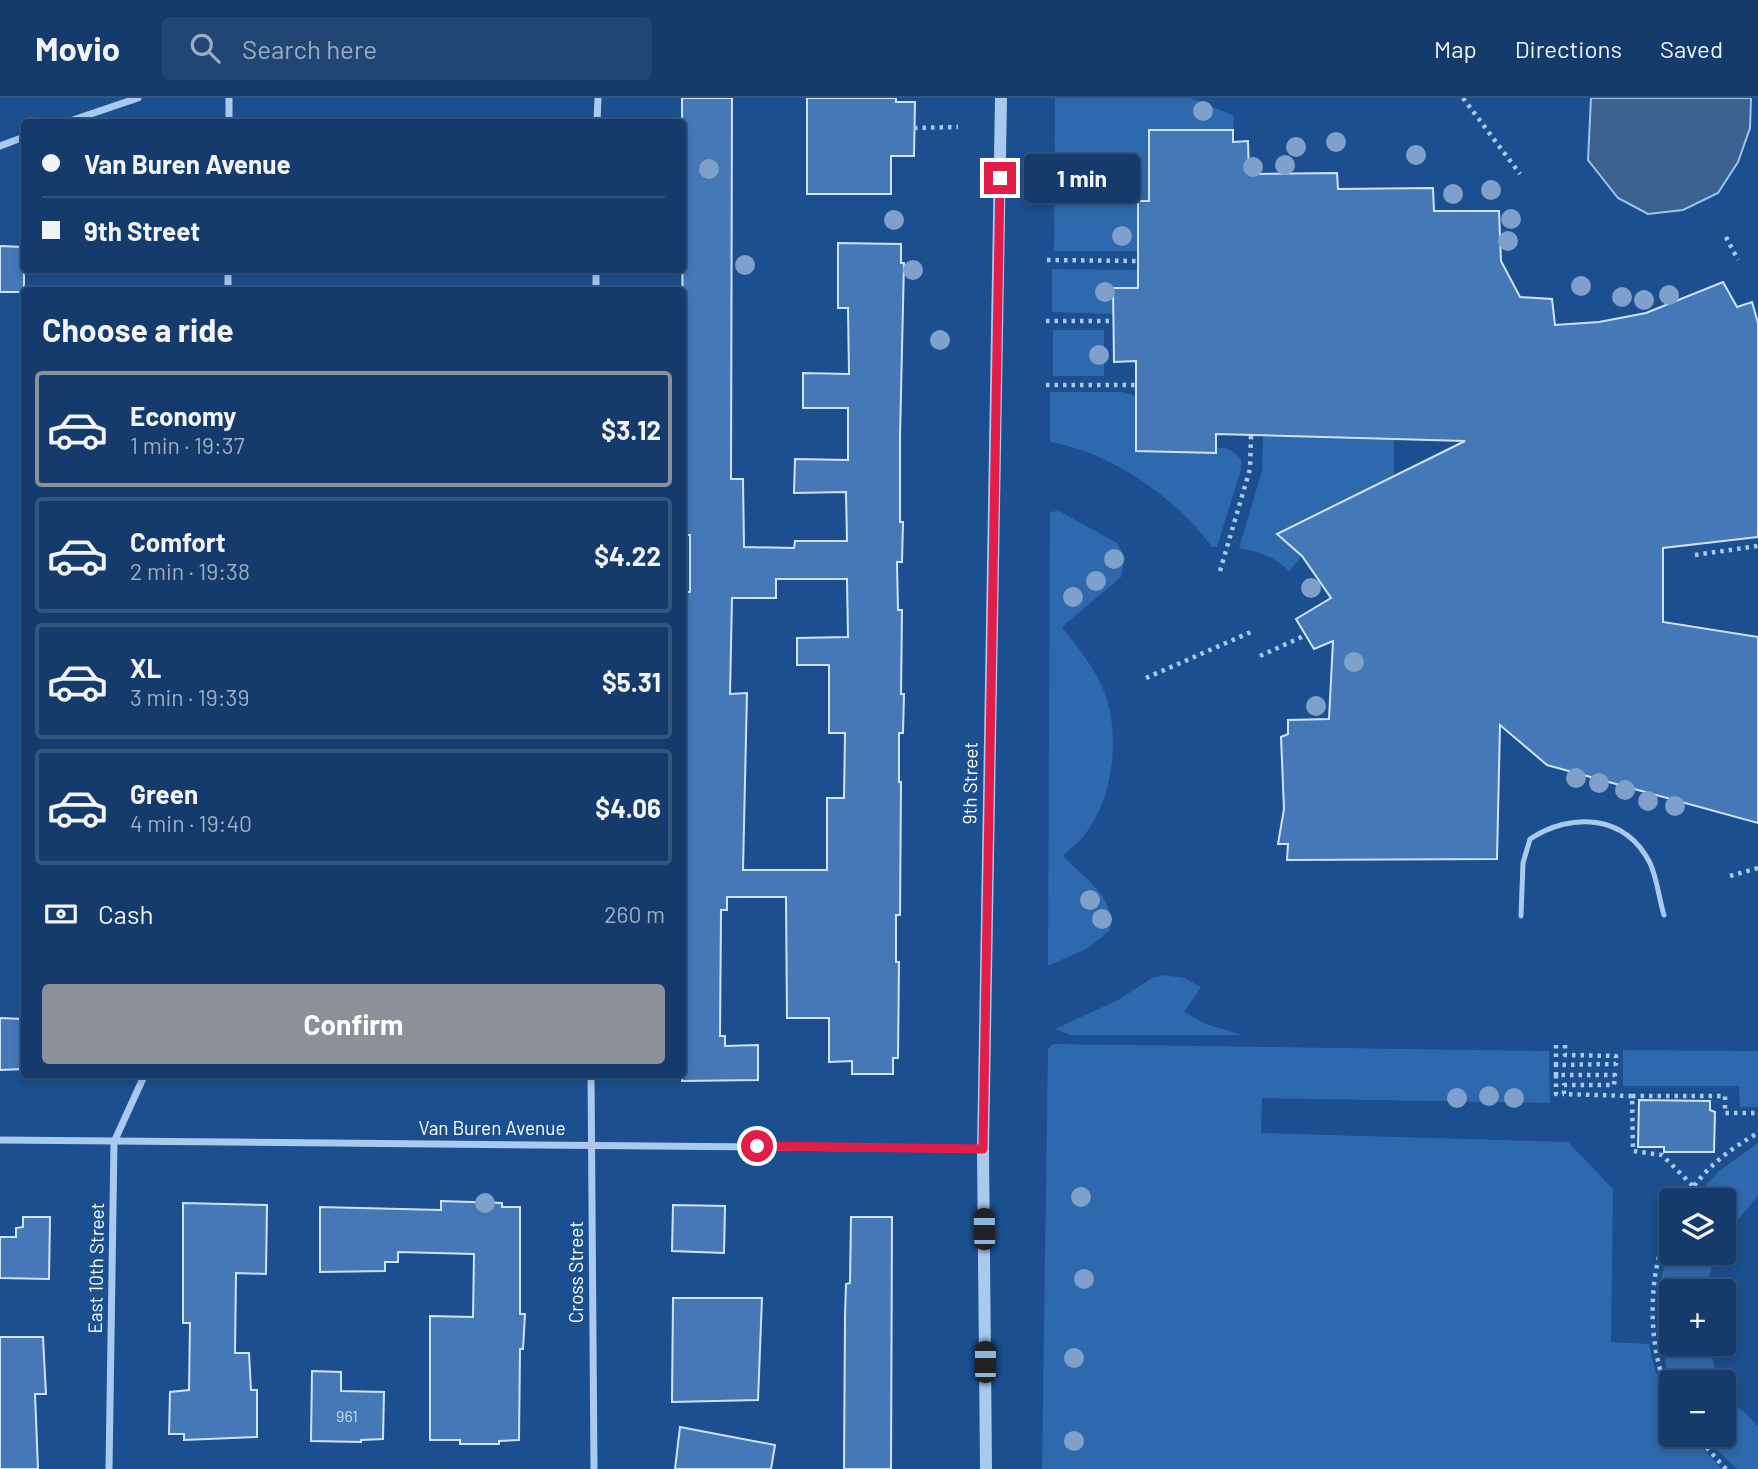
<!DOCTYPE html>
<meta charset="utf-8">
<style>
:root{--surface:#143b6b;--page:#214673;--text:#f1f3f6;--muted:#9dadc1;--line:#33557e;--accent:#8c9099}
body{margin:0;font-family:Barlow,sans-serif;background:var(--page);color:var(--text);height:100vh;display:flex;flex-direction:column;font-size:26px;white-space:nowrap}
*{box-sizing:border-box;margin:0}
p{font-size:23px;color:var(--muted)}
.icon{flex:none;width:38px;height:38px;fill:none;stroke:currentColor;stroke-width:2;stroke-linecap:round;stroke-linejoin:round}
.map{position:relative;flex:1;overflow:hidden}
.drawer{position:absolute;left:21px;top:189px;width:665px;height:791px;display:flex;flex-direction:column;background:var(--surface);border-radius:7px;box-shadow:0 4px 10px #0003,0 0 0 2px var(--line)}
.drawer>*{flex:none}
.guide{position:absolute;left:21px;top:21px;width:665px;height:154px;border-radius:7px;box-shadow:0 4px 10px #0003,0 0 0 2px var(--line);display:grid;align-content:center;height:154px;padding:0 21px;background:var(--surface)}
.fabs{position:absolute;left:1659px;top:1090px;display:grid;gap:14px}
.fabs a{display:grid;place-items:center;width:77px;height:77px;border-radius:7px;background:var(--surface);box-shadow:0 4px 10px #0003,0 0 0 2px var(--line);font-size:35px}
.end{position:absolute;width:32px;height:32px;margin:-16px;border:9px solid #e11d48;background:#fff;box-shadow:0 0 0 4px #fff}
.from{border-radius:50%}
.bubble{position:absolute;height:49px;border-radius:7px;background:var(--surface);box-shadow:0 4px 10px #0003,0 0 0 2px var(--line);font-size:23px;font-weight:700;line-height:49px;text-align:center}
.car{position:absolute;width:21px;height:42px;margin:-21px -10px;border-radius:9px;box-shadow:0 0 5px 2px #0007;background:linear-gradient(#222 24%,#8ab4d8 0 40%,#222 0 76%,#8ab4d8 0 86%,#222 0)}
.guide b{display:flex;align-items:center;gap:24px;height:66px;font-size:26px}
.guide b+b{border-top:2px solid var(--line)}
.guide i{width:18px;height:18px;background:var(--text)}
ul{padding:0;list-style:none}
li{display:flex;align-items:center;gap:21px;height:116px;margin:0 14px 10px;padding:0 7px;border:4px solid var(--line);border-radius:7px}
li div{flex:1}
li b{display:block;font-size:26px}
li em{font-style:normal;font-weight:700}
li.current{border-color:var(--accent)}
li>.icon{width:63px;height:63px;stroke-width:1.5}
h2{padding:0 21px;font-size:32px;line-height:84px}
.pay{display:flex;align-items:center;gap:18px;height:77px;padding:0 21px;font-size:26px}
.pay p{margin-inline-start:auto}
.cta{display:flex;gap:14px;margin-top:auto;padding:14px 21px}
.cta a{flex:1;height:80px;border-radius:7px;background:var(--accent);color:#fff;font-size:28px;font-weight:700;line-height:80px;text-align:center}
header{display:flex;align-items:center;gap:42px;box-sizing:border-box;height:98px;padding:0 35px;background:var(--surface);border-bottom:2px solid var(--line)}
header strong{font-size:33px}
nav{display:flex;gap:38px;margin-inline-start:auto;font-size:24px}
.search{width:490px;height:63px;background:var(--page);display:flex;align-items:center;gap:18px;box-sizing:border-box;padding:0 24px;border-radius:7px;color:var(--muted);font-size:26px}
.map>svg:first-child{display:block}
.green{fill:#2e69ad}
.water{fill:#3c6290;stroke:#9cc4f0;stroke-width:2}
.building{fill:#4478b7;stroke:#cfe3fa;stroke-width:2;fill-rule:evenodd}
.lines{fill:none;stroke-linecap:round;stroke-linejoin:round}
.path{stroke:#a9c9ee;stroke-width:4.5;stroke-dasharray:3.5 5;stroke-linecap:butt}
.service{stroke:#a9c9ee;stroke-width:5}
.minor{stroke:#a9c9ee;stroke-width:7}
.tertiary{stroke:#a9c9ee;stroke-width:12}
.tree{fill:#7ea0ca}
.route{stroke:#e11d48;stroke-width:9}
.labels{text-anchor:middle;stroke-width:7;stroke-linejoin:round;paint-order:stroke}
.number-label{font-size:16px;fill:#d0dded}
.street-label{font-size:19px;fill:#fff;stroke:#1b4f8f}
</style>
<header>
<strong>Movio</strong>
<div class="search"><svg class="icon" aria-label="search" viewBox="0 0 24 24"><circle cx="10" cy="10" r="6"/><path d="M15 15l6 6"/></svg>Search here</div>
<nav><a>Map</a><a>Directions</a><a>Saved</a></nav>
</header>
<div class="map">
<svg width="1758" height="1371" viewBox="0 0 1758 1371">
<rect width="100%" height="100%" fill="#1b4f8f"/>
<g class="green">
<polygon points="1055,0 1191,0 1234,18 1233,32 1149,32 1149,103 1138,104 1138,153 1054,153"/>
<polygon points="1052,171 1138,172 1137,190 1113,190 1113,216 1052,214"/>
<rect x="1053" y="232" width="51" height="46"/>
<path d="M1050,294H1122L1136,298V353L1216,355V350C1228,349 1234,353 1241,362V372L1217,449H1212C1177,400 1110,354 1050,344Z"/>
<path d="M1263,338L1394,341V378L1278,436L1302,458L1289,473C1274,458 1259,454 1239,450L1262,373Z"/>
<path d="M1059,413L1117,445L1125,459L1121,479L1062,529C1075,546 1089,563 1099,582C1122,626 1116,695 1086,735C1080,744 1070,750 1063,758C1084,780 1116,799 1110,832L1088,850L1048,868L1050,414Z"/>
<polygon points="1164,877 1184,880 1201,889 1184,914 1206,926 1242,937 1071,937 1055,931 1118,902 1152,880"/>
<polygon points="1053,946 1549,953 1550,1005 1262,1000 1261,1035 1568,1044 1613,1091 1611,1244 1649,1246 1655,1272 1671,1308 1671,1337 1690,1337 1722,1371 1042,1371 1048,951"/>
<polygon points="1623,952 1758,953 1758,1009 1740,1009 1739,988 1623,988"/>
<polygon points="1758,1045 1758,1098 1724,1138 1724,1102 1693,1102 1719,1073"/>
<path d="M1671,1146V1155H1716L1705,1193L1671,1194V1246H1707L1720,1284H1671V1287C1659,1239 1652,1194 1671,1146Z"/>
<polygon points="1724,1290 1733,1304 1758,1328 1758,1371 1737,1371 1701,1337 1724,1337"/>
</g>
<polygon class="water" points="1591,0 1751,0 1750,30 1738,64 1718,95 1683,112 1648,116 1618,100 1588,62"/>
<g class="building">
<path d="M682,0H732L731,381H743L744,449L794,450L795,443H847L846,394L794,395L795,361L848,362V310H803V275L849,276L848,210H838V145L901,146V165H904L900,338V424H903L902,464H897L898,512H902L901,596H904L903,635H899V684H901L900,817H896V864H899L898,960H893V976H852V963L829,964V920H787L786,799H727V812H721L720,938H725V948L758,947V982L682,983V494H690V437H683ZM776,481H847L848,539L797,540V567H829V635H845L844,700H827V772H743L747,595L730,596L732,500H776Z"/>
<polygon points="807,0 896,0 896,4 915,4 914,58 891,58 891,96 807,96"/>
<polygon points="1149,32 1233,32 1233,44 1248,43 1249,76 1337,75 1338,91 1433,90 1434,113 1499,113 1501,163 1520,199 1552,201 1555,227 1599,224 1646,215 1723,184 1737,209 1752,204 1758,225 1758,439 1663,450 1663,524 1758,539 1758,725 1547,667 1500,627 1497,761 1287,762 1288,746 1278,746 1284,711 1281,639 1288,636 1288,622 1329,621 1333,543 1314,551 1296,521 1331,500 1302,458 1277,436 1465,343 1216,336 1216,355 1136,353 1136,263 1114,264 1113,190 1138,190 1138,103 1149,103"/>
<polygon points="0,148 24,149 24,194 0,194"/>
<polygon points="0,920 24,921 24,971 0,972"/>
<polygon points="1639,1002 1710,1003 1710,1012 1715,1014 1714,1054 1664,1054 1664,1049 1638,1049"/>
<polygon points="441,1103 502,1105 502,1109 520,1109 520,1216 525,1216 523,1251 520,1251 519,1342 499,1343 499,1346 460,1346 460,1342 430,1342 430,1218 473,1219 474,1156 398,1154 398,1164 385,1164 385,1173 320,1174 320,1109 441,1112"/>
<polygon points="183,1105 267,1107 266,1176 236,1175 235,1255 249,1255 251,1292 257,1292 257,1339 184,1342 184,1336 169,1336 170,1294 189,1292 190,1225 183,1225"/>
<polygon points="673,1107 725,1108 724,1155 672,1153"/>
<polygon points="23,1119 50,1119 49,1181 0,1180 0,1139 16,1139 16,1130 23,1129"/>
<polygon points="851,1119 892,1119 891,1371 844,1371 845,1218 846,1186 850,1185"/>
<polygon points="673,1200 762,1200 758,1302 672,1304"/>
<polygon points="0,1239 43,1239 46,1296 35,1296 38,1371 0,1371"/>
<polygon points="312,1273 341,1274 341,1293 384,1294 383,1341 361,1342 361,1344 311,1343"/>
<polygon points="680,1329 775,1347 771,1371 675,1371"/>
</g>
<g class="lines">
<g class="path">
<polyline points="1463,0 1520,76"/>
<polyline points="914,30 958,29"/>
<polyline points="1726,139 1738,162"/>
<polyline points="1047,162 1138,163"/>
<polyline points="1046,223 1113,223"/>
<polyline points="1046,287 1136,287"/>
<polyline points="1695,457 1758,448"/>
<polyline points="1220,473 1250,371 1251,337"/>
<polyline points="1260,558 1306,537"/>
<polyline points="1146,580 1251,534"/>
<polyline points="1730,778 1758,770"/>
<polyline points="1556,947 1556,967"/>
<polyline points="1565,947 1565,957 1616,958 1616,966 1556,967 1556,977 1615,977 1614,987 1564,987 1564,996 1632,998 1633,1053 1662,1057 1693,1088"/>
<polyline points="1556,977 1556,996 1564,996"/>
<polyline points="1632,998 1725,998 1725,1015 1758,1015"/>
<path d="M1685,1102C1702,1072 1728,1052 1758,1035"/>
<path d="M1671,1127C1646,1173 1647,1254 1671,1300"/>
<polyline points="1695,1337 1726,1371"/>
</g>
<path class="service" d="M1521,818L1523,765L1530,741C1571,714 1625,716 1650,765C1657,780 1659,801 1664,817"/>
<g class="minor">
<polyline points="67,24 138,0"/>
<polyline points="229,24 229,0"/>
<polyline points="597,24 598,0"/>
<polyline points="0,48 24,39"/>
<polyline points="228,192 228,172"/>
<polyline points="596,192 596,172"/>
<polyline points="591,976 594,1371"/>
<polyline points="0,1042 983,1051"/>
<polyline points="109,1371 114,1044 145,976"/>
</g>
<polyline class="tertiary" points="986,1371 983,1051 1001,0"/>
</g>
<g class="tree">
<circle cx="1203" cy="13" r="10"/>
<circle cx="1336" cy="44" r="10"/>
<circle cx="1296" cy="49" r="10"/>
<circle cx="1416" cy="57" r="10"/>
<circle cx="1285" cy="67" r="10"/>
<circle cx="1253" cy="69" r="10"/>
<circle cx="709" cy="71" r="10"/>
<circle cx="1491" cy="92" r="10"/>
<circle cx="1453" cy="96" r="10"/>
<circle cx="1511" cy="121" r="10"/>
<circle cx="894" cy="122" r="10"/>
<circle cx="1122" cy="138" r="10"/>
<circle cx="1508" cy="143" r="10"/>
<circle cx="745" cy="167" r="10"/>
<circle cx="913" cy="172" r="10"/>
<circle cx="1581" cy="188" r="10"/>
<circle cx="1105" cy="194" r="10"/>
<circle cx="1669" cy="197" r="10"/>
<circle cx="1622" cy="199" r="10"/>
<circle cx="1644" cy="202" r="10"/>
<circle cx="940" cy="242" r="10"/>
<circle cx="1099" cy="257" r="10"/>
<circle cx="1114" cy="461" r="10"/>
<circle cx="1096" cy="483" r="10"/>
<circle cx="1311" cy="490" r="10"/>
<circle cx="1073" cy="499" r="10"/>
<circle cx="1354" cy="564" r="10"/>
<circle cx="1316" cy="608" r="10"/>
<circle cx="1576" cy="680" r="10"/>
<circle cx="1599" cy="685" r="10"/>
<circle cx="1625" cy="692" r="10"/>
<circle cx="1648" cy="703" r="10"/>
<circle cx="1675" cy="708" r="10"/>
<circle cx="1090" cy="802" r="10"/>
<circle cx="1102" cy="821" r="10"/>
<circle cx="1489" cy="998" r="10"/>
<circle cx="1457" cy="1000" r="10"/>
<circle cx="1514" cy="1000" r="10"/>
<circle cx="1081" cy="1099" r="10"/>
<circle cx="485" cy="1105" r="10"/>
<circle cx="1084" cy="1181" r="10"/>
<circle cx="1074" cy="1260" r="10"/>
<circle cx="1074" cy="1343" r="10"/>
</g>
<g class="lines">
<polyline class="route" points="757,1048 983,1051 1000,80"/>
</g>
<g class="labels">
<g class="number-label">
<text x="347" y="1324">961</text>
</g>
<g class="street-label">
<text transform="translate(970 685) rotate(-89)" y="7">9th Street</text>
<text x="492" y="1037">Van Buren Avenue</text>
<text transform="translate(96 1170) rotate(-89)" y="7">East 10th Street</text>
<text transform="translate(576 1174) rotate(-90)" y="7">Cross Street</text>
</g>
</g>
</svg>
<div class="fabs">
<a><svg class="icon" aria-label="layers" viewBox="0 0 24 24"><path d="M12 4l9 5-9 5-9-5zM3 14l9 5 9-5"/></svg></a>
<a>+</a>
<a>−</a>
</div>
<i class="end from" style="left:757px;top:1048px"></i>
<i class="end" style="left:1000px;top:80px"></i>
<div class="bubble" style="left:1024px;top:56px;width:116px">1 min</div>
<i class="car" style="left:984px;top:1131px;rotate:359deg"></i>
<i class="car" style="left:985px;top:1264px;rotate:0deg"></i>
<div class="guide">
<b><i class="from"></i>Van Buren Avenue</b>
<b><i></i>9th Street</b>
</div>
<section class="drawer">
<h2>Choose a ride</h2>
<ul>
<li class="current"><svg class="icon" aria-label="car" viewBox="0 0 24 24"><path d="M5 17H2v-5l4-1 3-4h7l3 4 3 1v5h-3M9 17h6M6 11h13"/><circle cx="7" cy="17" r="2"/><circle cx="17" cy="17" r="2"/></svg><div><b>Economy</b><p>1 min · 19:37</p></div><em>$3.12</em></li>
<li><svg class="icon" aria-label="car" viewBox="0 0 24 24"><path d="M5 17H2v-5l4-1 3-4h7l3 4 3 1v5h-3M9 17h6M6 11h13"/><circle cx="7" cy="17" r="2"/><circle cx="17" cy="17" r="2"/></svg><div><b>Comfort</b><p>2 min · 19:38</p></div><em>$4.22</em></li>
<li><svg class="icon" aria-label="car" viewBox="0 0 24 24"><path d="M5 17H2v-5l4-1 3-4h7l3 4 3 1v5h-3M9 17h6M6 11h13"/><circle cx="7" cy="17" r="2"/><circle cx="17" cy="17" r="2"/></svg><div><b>XL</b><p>3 min · 19:39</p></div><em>$5.31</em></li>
<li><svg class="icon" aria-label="car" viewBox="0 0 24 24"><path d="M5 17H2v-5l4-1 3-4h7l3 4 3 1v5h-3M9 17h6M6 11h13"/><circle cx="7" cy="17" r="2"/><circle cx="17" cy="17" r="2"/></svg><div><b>Green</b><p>4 min · 19:40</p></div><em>$4.06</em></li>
</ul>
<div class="pay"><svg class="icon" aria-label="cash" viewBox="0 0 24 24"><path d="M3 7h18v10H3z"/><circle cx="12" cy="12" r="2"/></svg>Cash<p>260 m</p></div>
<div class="cta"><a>Confirm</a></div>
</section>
</div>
